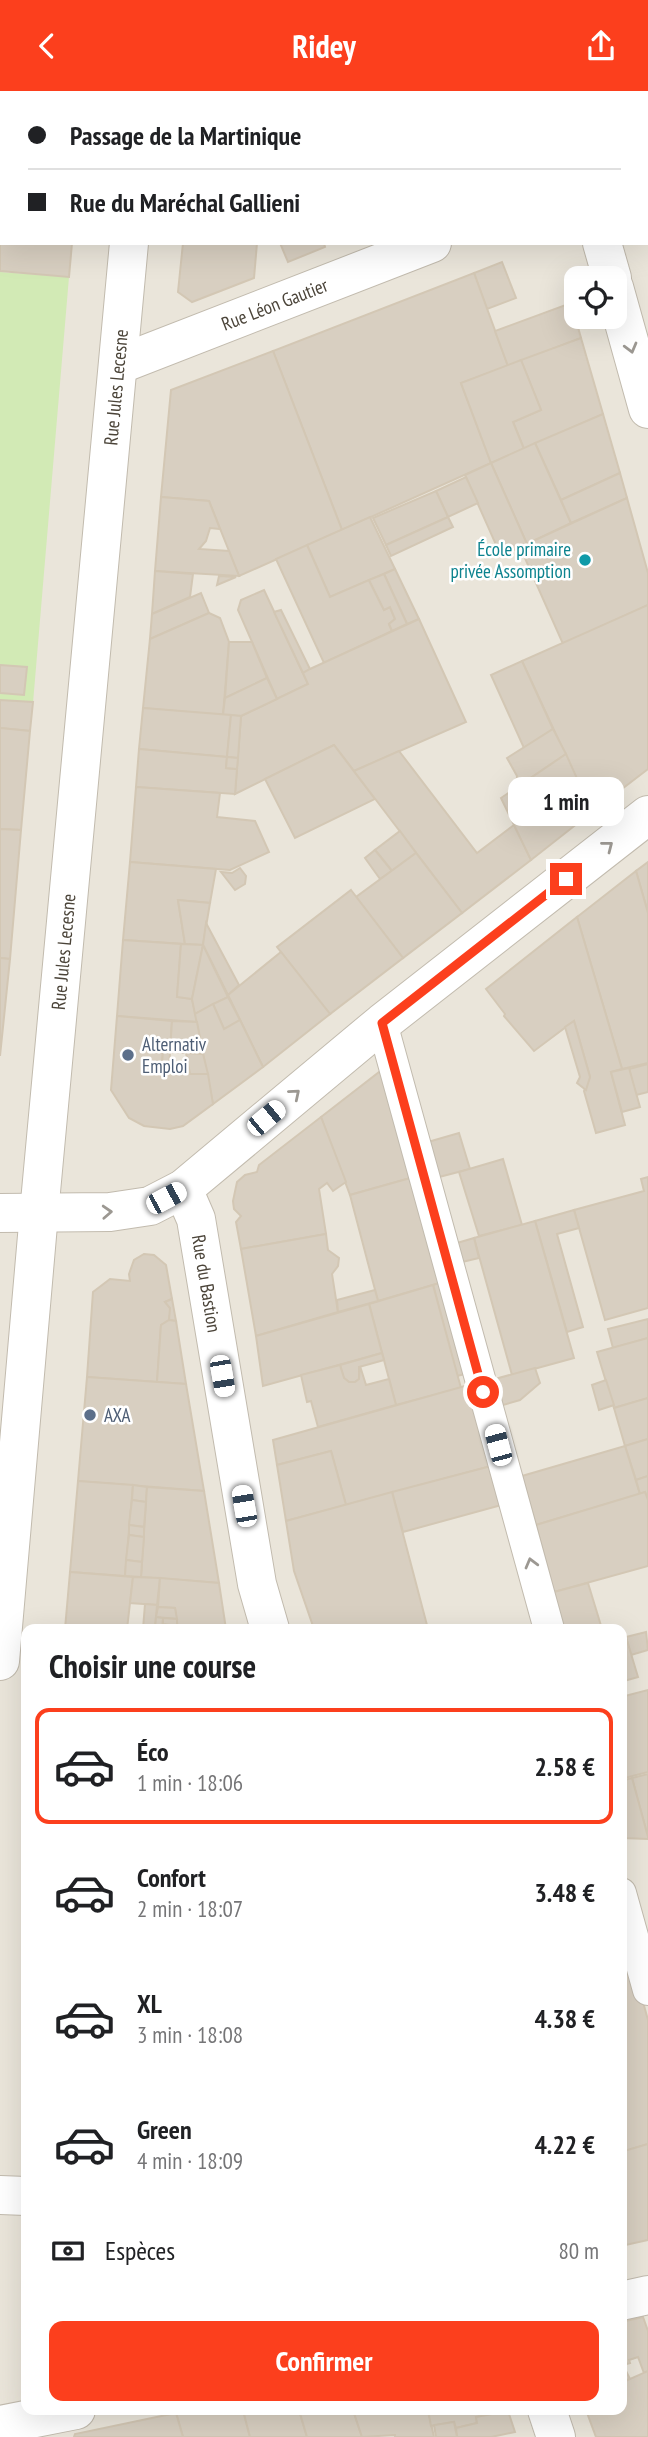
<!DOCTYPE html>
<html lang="fr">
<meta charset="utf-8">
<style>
:root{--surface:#fff;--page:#f2f2f2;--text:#202124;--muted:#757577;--line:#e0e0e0;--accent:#fc3f1d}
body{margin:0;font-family:"PT Sans Narrow",sans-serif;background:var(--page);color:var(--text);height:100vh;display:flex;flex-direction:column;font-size:26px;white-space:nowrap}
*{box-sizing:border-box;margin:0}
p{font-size:23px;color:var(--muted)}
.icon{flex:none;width:38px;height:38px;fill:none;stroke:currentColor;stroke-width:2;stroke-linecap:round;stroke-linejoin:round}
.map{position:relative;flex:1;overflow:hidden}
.sheet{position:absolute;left:21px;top:1533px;width:606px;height:791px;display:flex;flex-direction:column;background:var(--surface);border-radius:14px;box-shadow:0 7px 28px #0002}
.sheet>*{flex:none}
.guide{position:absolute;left:0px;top:0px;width:649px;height:154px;box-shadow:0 7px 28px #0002;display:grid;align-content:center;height:154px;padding:0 28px;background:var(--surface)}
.tools{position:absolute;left:564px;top:175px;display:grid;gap:14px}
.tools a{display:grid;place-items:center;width:63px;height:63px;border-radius:14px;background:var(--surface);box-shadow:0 7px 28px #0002;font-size:35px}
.end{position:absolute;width:32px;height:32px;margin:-16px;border:9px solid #fc3f1d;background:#fff;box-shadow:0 0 0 4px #fff}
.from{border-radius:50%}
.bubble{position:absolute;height:49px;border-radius:14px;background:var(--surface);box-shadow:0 7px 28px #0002;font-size:23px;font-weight:700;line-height:49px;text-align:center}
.car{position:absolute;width:21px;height:42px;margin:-21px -10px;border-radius:9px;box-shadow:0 0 5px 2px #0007;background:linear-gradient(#fff 24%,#345 0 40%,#fff 0 76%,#345 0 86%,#fff 0)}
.guide b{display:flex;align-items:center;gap:24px;height:66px;font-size:26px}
.guide b+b{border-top:2px solid var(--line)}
.guide i{width:18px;height:18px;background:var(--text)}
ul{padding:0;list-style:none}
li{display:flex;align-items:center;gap:21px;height:116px;margin:0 14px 10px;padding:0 14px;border:4px solid transparent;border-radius:14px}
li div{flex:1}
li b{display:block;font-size:26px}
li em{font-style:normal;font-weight:700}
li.on{border-color:var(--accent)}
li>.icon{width:63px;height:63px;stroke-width:1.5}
h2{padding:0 28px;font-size:32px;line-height:84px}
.pay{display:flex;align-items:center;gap:18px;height:77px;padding:0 28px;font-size:26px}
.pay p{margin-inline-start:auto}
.primary-button{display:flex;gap:14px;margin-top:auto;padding:14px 28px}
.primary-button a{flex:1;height:80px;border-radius:14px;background:var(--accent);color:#fff;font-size:28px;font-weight:700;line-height:80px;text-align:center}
header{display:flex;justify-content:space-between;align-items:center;height:91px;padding:0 28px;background:var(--accent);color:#fff;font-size:32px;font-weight:700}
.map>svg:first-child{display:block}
.residential{fill:#eae5da;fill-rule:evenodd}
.green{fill:#d2eab5}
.building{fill:#d8cfc1;stroke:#d3c7b4;stroke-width:2}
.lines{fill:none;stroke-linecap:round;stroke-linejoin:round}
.lane-casing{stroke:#c2bbae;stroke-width:32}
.street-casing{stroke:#c2bbae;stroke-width:40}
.lane{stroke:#fff;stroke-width:30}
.street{stroke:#fff;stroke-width:38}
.oneway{stroke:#9c9892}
.route{stroke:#fc3f1d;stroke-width:9}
.culture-dot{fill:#0f9aa8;stroke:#fff;stroke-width:2.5}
.service-dot{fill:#5c6f8a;stroke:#fff;stroke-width:2.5}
.labels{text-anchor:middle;stroke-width:5;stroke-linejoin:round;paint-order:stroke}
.street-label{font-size:19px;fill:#4b4439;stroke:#fff}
.culture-label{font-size:19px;fill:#0d838f;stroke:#fff;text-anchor:end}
.service-label{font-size:19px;fill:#4e5e75;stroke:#fff;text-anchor:start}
</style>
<header><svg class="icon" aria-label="back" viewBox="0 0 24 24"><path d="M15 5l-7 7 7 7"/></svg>Ridey<svg class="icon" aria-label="share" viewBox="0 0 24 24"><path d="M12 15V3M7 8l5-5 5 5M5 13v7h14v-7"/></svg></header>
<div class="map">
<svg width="648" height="2346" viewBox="0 0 648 2346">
<rect width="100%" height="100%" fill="#f6f3ec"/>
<path class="residential" d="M0,0H648V2346H0ZM2,2H648V152H2ZM576,187H614V226H576ZM26,1538H621V2319H26Z"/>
<polygon class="green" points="0,181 69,186 33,612 0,609"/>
<g class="building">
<polygon points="0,0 85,0 2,2 2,67"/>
<polygon points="404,0 472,0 467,2"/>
<polygon points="0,139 2,152 72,152 69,186 0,180"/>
<polygon points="183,152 257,152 254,187 192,211 178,201"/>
<polygon points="280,152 324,152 325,156 288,171"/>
<polygon points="502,171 516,207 487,218 474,182"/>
<polygon points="474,182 508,275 461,292 491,372 342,439 273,260"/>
<polygon points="571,212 581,247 508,275 495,240"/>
<polygon points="581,247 603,323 524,358 513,331 541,319 521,269"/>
<polygon points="273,260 342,439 239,485 209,410 161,406 171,299"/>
<polygon points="521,269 541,319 513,331 524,358 491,372 461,292"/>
<polygon points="603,323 620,382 561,409 535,352"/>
<polygon points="535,352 571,432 527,453 491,372"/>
<polygon points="491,372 527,453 501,465 465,384"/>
<polygon points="620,382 627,407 571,432 561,409"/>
<polygon points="466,386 478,412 448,426 436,400"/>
<polygon points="436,400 448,426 386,454 373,427"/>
<polygon points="161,406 209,410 220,438 210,437 206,450 199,458 229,460 239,485 155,480"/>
<polygon points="627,407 648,482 648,514 563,553 520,456"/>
<polygon points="370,426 395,478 330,506 307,454"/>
<polygon points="448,426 453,436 391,465 386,454"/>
<polygon points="307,454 330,506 369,489 384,519 390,516 395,528 389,533 392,540 324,572 276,468"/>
<polygon points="395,478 419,528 407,533 384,483"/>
<polygon points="155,480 193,483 190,506 152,523"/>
<polygon points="384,483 407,533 392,540 389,533 395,528 390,516 384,519 369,489"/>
<polygon points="219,485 236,486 217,494"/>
<polygon points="264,499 308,593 277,608 238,519 241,509"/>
<polygon points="201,502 209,522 150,548 152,523"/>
<polygon points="648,514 648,678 592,721 522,570"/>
<polygon points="281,519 310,578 303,582 274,521"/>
<polygon points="209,522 220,527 229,551 223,624 143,617 150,548"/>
<polygon points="419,528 466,631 354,680 334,654 235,703 241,625 308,593 303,582 310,578"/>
<polygon points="229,551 252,551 267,587 225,607"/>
<polygon points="522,570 553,638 524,657 491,584"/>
<polygon points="0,574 27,576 24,604 0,602"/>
<polygon points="267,587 277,608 241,625 223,624 225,607"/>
<polygon points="0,609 33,611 30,640 0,637"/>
<polygon points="143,617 231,624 227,666 139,658"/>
<polygon points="231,624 241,625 238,667 227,666"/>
<polygon points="0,637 30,640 21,739 0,738"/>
<polygon points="553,638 566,663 516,697 517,685 507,667"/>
<polygon points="334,654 375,708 295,747 265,688"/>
<polygon points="139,658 227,666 226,677 237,678 235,703 136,696"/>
<polygon points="399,660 477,762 514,734 531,769 462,822 354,680"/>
<polygon points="566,663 592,721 531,769 501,707"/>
<polygon points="227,666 238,667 237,678 226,677"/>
<polygon points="136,696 220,702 217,726 255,730 269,761 230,779 130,771"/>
<polygon points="0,738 21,739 10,868 0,867"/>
<polygon points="400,740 416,762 392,780 375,759"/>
<polygon points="375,759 392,780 380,788 365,767"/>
<polygon points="416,762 462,822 403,867 356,806"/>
<polygon points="130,771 216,778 210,812 178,809 185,853 123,849"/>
<polygon points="648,771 648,822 636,780"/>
<polygon points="240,777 246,785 245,793 235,799 221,781 232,782"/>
<polygon points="636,780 648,822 648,972 622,978 577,826"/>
<polygon points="351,799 403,867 330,923 277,856"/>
<polygon points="178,809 210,812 203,854 185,853"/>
<polygon points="577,826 622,978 611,981 625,1034 596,1042 584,1000 590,986 574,930 534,960 504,925 505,923 486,898"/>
<polygon points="206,832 239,894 228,904 203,854"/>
<polygon points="123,849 181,853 177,906 192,908 197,931 117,925"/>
<polygon points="181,853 203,854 192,908 177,906"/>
<polygon points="203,854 228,906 195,923 192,908"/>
<polygon points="281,861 330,923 263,976 228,904"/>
<polygon points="0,867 10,868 0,965"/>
<polygon points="228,906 240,929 224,938 213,913"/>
<polygon points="213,913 224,938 240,929 263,976 213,1013 195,923"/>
<polygon points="117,925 172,930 170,961 163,961 161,982 208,983 213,1013 183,1035 170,1038 144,1035 129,1027 111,999"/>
<polygon points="172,930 197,931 203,963 170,961"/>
<polygon points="574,930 590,986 586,999 577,992 580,986 565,936"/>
<polygon points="163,961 170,961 169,982 161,982"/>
<polygon points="186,962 203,963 208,983 190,983"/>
<polygon points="648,973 648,1001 636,1004 629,978"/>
<polygon points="629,977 640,1016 622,1021 611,981"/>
<polygon points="383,978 414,1086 350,1104 321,1026"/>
<polygon points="321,1026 346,1091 333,1100 327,1092 319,1098 326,1143 241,1158 236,1131 241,1125 234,1118 233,1110 237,1091 245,1084 257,1081 259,1074"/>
<polygon points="459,1042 470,1078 439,1086 428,1051"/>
<polygon points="503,1068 522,1134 479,1145 459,1081"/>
<polygon points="414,1086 443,1191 378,1210 350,1104"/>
<polygon points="648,1086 648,1217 605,1229 574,1119 644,1100 641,1088"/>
<polygon points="574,1119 579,1137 557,1143 583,1236 567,1241 535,1130"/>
<polygon points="535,1130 574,1267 512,1284 474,1147"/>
<polygon points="326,1143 328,1159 339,1167 338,1175 332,1183 338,1221 256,1245 241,1158"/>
<polygon points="474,1147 479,1167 462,1171 457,1152"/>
<polygon points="144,1163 154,1164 166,1174 172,1208 165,1211 170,1217 170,1223 169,1229 161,1234 157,1291 87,1286 93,1201 110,1188 130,1190 129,1183 134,1169"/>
<polygon points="443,1191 469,1282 457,1285 433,1194"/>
<polygon points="433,1194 461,1297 396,1314 369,1213"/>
<polygon points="375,1199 378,1210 338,1221 337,1209"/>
<polygon points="172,1208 176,1230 169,1229 170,1217 165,1211"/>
<polygon points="369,1213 382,1262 263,1295 256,1245"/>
<polygon points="648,1228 648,1247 613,1257 608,1238"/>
<polygon points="169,1229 176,1230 186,1293 157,1291 161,1234"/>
<polygon points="648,1247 648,1307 614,1317 597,1261"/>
<polygon points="382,1262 384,1269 359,1276 359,1288 355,1291 349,1291 344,1287 340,1274"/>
<polygon points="340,1274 344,1287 349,1291 355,1291 359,1288 360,1275 366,1294 389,1288 396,1314 318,1336 311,1310 307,1311 301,1284"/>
<polygon points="535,1277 540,1292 520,1309 503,1314 495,1288"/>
<polygon points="87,1286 186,1293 204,1400 78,1390"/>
<polygon points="606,1289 614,1314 599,1319 592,1294"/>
<polygon points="472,1293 495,1374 346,1414 331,1360 277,1374 273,1349"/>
<polygon points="648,1307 648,1348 625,1355 614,1317"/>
<polygon points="648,1348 648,1385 636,1389 625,1355"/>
<polygon points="625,1355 640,1403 536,1434 522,1385"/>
<polygon points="331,1360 346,1414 286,1430 277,1374"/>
<polygon points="495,1374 505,1413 403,1441 392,1401"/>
<polygon points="648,1385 648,1409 645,1401 640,1403 636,1389"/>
<polygon points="78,1390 133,1394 125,1485 70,1481"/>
<polygon points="133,1394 147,1396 146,1411 132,1409"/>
<polygon points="147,1396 204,1400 219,1492 141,1486"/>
<polygon points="392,1401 428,1538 314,1538 294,1480 286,1430"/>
<polygon points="645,1401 648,1409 648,1475 554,1501 536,1434"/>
<polygon points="132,1409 146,1411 144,1436 129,1434"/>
<polygon points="129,1434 144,1436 144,1446 129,1444"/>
<polygon points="129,1444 144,1446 142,1471 126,1469"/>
<polygon points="126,1469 142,1471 141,1486 125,1485"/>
<polygon points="70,1481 133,1486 127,1538 65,1538"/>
<polygon points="133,1486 160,1487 157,1514 130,1512"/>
<polygon points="160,1487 219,1492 226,1538 178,1538 175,1517 158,1516"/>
<polygon points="588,1492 602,1538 564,1538 554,1501"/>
<polygon points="145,1513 157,1514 155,1538 143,1538"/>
<polygon points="158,1516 175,1517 177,1528 156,1526"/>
<polygon points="156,1526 163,1527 162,1538 155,1538"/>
<polygon points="163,1527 177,1528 177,1535 163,1533"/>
<polygon points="646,1541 648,1559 631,1564 626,1546"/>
<polygon points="626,1546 638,1586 621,1591 621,1547"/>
<polygon points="648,1599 648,1681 621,1688 621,1606"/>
<polygon points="648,1683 648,1746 632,1687"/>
<polygon points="632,1687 648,1746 648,1748 622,1747 621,1690"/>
<polygon points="621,1832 648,1929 648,2053 621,2061"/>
<polygon points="648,2053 648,2149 621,2155 621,2061"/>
<polygon points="643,2226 648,2240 648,2280 644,2282 638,2266 629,2269 630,2272 623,2274 630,2288 621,2292 621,2231"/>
<polygon points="648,2280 648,2346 596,2346 586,2319 621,2319 621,2292"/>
<polygon points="193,2319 243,2319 250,2346 183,2346 176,2322"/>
<polygon points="243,2319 299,2319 307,2346 250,2346"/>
<polygon points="299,2319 353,2319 362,2346 307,2346"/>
<polygon points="353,2319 428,2319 434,2346 395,2346 395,2344 362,2346"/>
<polygon points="428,2319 508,2319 508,2320 476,2326 477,2332 456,2337 454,2331 431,2335"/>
<polygon points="508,2320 515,2341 491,2346 457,2346 456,2337 477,2332 476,2326"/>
<polygon points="176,2322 183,2346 74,2346 75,2343"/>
<polygon points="454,2331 457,2346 436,2346 434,2334"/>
</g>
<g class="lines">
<g class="lane-casing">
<g id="lane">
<polyline points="382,932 549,1538"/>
<polyline points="621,1802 648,1899"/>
</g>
</g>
<g class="street-casing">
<g id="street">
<polyline points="568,0 568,2"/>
<polyline points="143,2 144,0"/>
<polyline points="602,152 612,187"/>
<polyline points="614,196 648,318"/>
<path id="s1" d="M118,274L432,152"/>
<path id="s2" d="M183,1098L196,1128L257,1493L270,1538"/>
<polyline points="0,1122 110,1121 150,1115 183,1098 382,932 648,724"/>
<path id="s3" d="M0,1570L39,1122L129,152"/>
<polyline points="0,2104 26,2105"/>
<polyline points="621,2210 648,2204"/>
<polyline points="547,2319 556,2346"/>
<polyline points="0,2334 76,2319"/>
</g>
</g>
<use href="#lane" class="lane"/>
<use href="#street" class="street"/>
</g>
<defs><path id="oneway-chevron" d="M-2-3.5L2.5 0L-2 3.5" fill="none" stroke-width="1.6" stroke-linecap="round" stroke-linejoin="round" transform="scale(1.75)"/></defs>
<g class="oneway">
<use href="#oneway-chevron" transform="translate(631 257) rotate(75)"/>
<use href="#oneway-chevron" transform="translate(608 755) rotate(-38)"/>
<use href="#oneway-chevron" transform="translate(295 1003) rotate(-40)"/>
<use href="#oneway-chevron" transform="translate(107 1121) rotate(-3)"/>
<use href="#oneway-chevron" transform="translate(531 1472) rotate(-105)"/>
</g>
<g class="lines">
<polyline class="route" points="483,1301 382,932 566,788"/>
</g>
<circle class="culture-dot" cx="585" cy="469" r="7"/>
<g class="service-dot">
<circle cx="128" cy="964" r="7"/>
<circle cx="90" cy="1324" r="7"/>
</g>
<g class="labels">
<g class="street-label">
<text dy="7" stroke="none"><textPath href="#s1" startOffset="168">Rue Léon Gautier</textPath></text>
<text dy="7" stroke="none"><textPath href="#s3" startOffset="1279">Rue Jules Lecesne</textPath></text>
<text dy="7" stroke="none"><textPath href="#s3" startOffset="712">Rue Jules Lecesne</textPath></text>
<text dy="7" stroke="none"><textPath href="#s2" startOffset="98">Rue du Bastion</textPath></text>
</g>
<g class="culture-label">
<text x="571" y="465">École primaire<tspan x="571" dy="22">privée Assomption</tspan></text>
</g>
<g class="service-label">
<text x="142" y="960">Alternativ<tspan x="142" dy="22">Emploi</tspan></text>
<text x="104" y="1331">AXA</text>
</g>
</g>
</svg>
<div class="tools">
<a><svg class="icon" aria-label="locate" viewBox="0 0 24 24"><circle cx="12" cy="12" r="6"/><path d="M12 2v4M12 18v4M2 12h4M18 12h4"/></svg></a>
</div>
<i class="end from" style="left:483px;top:1301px"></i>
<i class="end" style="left:566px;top:788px"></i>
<div class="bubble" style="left:508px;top:686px;width:116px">1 min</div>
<i class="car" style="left:266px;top:1027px;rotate:50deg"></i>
<i class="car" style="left:166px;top:1107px;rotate:62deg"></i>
<i class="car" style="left:222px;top:1285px;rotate:170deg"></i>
<i class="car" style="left:498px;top:1354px;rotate:345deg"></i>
<i class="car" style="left:244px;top:1415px;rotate:350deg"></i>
<div class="guide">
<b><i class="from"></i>Passage de la Martinique</b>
<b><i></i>Rue du Maréchal Gallieni</b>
</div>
<section class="sheet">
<h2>Choisir une course</h2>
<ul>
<li class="on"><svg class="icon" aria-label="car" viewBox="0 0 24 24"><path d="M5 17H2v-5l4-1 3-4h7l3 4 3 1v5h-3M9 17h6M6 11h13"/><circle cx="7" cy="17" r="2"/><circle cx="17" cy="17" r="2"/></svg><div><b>Éco</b><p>1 min · 18:06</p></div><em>2.58 €</em></li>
<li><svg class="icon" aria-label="car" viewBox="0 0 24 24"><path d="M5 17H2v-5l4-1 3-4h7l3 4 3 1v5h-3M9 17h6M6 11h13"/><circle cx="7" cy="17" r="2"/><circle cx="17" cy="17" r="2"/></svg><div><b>Confort</b><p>2 min · 18:07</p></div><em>3.48 €</em></li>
<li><svg class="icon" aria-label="car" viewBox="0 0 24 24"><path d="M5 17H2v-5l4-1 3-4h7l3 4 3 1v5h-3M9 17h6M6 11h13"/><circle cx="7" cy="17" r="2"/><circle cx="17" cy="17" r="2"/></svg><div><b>XL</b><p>3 min · 18:08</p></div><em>4.38 €</em></li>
<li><svg class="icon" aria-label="car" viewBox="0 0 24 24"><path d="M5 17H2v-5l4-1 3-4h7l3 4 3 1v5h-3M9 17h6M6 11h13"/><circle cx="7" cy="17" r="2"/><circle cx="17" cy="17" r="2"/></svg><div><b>Green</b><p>4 min · 18:09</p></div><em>4.22 €</em></li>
</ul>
<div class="pay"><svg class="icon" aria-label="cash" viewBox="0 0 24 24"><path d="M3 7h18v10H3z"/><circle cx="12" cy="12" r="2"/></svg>Espèces<p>80 m</p></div>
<div class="primary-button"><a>Confirmer</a></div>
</section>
</div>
